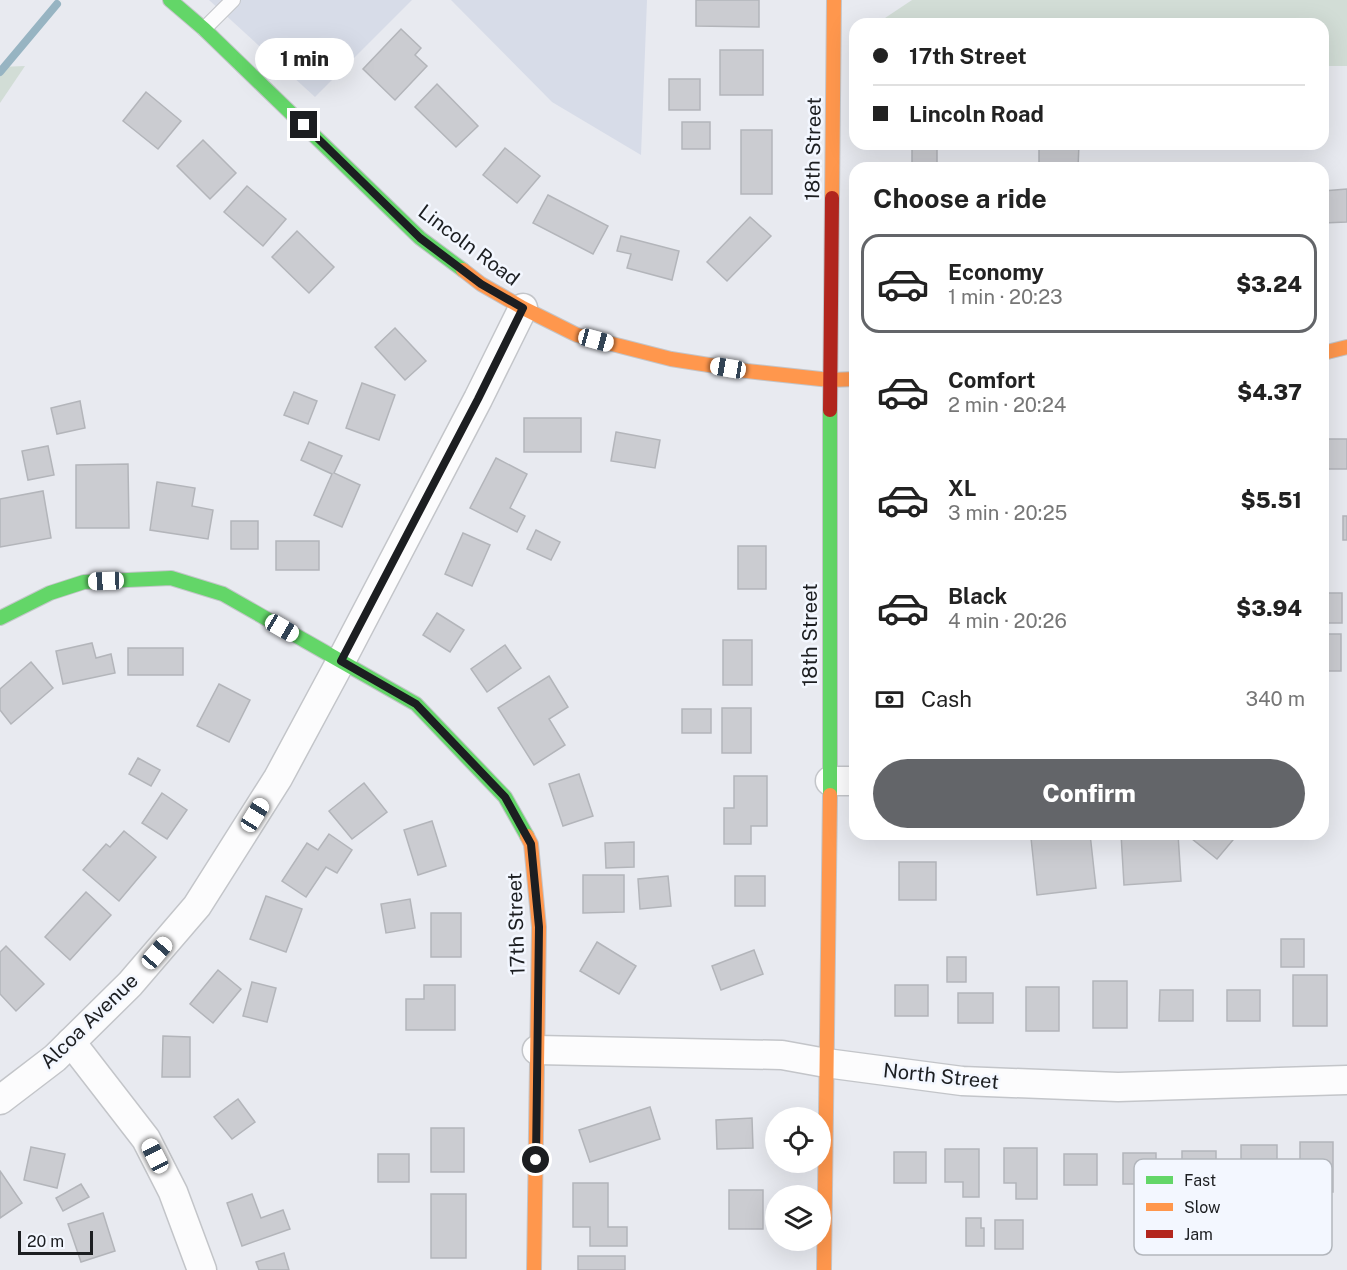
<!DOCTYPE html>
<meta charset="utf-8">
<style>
:root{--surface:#fff;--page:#f6f6f6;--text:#222;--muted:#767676;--line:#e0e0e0;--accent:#636569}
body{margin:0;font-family:"Public Sans",sans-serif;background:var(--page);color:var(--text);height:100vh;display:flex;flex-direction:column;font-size:22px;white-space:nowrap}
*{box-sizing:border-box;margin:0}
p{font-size:20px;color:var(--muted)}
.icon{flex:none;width:33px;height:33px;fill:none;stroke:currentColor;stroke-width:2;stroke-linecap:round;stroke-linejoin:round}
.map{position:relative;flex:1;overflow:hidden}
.details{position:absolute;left:849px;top:162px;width:480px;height:678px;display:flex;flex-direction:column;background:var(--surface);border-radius:18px;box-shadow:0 6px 24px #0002}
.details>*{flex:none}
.banner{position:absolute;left:849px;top:18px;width:480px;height:132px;border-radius:18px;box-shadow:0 6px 24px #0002;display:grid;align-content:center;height:132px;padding:0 24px;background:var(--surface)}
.buttons{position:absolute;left:765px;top:1107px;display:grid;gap:12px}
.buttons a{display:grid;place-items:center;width:66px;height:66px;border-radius:50%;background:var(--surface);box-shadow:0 6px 24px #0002;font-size:30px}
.scale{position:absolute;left:18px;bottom:15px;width:75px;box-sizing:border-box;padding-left:6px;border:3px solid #1c1e21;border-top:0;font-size:16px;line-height:21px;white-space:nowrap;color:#1c1e21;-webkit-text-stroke:4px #f3f7ff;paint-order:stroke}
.end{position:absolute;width:27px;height:27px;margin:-14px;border:8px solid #1c1e21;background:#fff;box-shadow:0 0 0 3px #fff}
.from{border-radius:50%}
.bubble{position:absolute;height:42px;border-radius:21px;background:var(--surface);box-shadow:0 6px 24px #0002;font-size:20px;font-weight:800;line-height:42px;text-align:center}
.car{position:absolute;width:18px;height:36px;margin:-18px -9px;border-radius:8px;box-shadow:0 0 4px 2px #0007;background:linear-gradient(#fff 24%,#345 0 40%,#fff 0 76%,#345 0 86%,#fff 0)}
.banner b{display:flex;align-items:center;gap:21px;height:57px;font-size:22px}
.banner b+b{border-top:2px solid var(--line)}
.banner i{width:15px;height:15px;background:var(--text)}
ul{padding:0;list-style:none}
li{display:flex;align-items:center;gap:18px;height:99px;margin:0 12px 9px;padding:0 12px;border:3px solid transparent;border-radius:18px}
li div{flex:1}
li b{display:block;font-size:22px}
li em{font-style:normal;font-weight:800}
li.on{border-color:var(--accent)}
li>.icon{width:54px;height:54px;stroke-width:1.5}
h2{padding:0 24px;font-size:27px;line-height:72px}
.pay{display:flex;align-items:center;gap:15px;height:66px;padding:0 24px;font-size:22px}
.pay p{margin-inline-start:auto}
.button{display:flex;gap:12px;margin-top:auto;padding:12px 24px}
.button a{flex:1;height:69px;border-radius:36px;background:var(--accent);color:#fff;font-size:24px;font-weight:800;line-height:69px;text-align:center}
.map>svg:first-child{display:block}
.built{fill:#d7dce8}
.green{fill:#d2ddd6}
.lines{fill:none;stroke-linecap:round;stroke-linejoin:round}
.stream{stroke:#97b4c2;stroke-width:8}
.building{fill:#cbccd1;stroke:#b3b5ba;stroke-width:1.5}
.lane-casing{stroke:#c3c5c9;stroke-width:16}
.street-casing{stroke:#c3c5c9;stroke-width:31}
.fast-casing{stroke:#c3c5c9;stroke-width:16}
.slow-casing{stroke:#c3c5c9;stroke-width:16}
.jam-casing{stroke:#c3c5c9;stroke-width:16}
.lane{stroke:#fcfcfd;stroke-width:14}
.street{stroke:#fcfcfd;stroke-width:28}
.fast{stroke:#63d668;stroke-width:14}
.slow{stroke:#ff974d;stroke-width:14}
.jam{stroke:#b3261e;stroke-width:14}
.route{stroke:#1c1e21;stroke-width:8}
.labels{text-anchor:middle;stroke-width:5;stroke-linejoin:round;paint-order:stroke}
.street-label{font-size:20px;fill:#1c1e21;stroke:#f3f7ff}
.key{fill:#f3f7ff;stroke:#b2b6bc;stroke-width:1.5}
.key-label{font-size:16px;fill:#1c1e21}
</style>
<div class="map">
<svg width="1347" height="1270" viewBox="0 0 1347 1270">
<rect width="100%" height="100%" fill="#e8eaf0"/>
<g class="built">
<polygon points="209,0 412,0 315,97"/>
<polygon points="451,0 647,0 641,155 552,102"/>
</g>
<g class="green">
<polygon points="912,0 1347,0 1347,66 1323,66 1323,24 883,24 882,20"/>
<polygon points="25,66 0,103 0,67"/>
</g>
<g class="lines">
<polyline class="stream" points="0,72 57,4"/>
</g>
<g class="building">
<polygon points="696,0 759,0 759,27 696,26"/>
<polygon points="401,29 421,48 415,55 427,66 395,100 363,69"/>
<rect x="720" y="50" width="43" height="45"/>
<rect x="669" y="79" width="31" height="31"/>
<polygon points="437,84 478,126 456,147 415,107"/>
<polygon points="146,92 181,121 158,149 123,121"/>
<rect x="682" y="122" width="28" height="27"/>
<rect x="741" y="130" width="31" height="64"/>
<polygon points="203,140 236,173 210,199 177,166"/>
<rect x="912" y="144" width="25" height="24"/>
<polygon points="1039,144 1079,144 1078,168 1039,168"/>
<polygon points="505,148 540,176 517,203 483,175"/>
<polygon points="247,186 286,219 263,246 224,212"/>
<polygon points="1347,189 1347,222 1323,223 1325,249 1323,249 1323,191"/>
<polygon points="548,195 608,226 593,254 533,223"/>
<polygon points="750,217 771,236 727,281 707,262"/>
<polygon points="297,231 334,267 309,293 272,257"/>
<polygon points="621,236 679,251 672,280 627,268 631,254 617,251"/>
<polygon points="395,328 426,361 405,380 375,347"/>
<polygon points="362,383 395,395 379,440 346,428"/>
<polygon points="294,392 317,401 308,424 284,415"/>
<polygon points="80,401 85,428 57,434 51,408"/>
<rect x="524" y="418" width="57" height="34"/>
<polygon points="616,432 660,440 655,468 611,461"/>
<rect x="1323" y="439" width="24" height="30"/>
<polygon points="309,442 342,456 334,473 360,485 342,527 314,515 332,474 301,460"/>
<polygon points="48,446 54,475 28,480 22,451"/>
<polygon points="496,458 527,474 510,508 525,516 517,532 470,508"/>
<polygon points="128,464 129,528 76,528 76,465"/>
<polygon points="157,482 195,488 192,506 213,510 208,539 150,530"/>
<polygon points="43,491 51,538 0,547 0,499"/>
<rect x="1343" y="516" width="4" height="24"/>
<rect x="231" y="521" width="27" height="28"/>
<polygon points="536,530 560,542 551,560 527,549"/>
<polygon points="463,533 490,545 472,586 445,574"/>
<rect x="276" y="541" width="43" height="29"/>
<rect x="738" y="546" width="28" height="43"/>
<rect x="1323" y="593" width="19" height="30"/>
<polygon points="437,613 464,630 450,652 423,635"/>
<rect x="1323" y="634" width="18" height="37"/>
<rect x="723" y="640" width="29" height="45"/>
<polygon points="92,643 96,658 111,654 115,673 63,684 56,651"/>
<polygon points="505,645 521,668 487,692 471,669"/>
<rect x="128" y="648" width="55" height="27"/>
<polygon points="31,662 53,688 11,724 0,710 0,689"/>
<polygon points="549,676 568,707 549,719 565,745 534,765 498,708"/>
<polygon points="219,684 250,700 229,742 197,726"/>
<rect x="722" y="708" width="29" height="45"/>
<rect x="682" y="709" width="29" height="24"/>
<polygon points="138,758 160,770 151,786 129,774"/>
<polygon points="579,774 593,816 563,826 549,784"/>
<polygon points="734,776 767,776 767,826 751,826 751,844 724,844 724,808 734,808"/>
<polygon points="364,783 387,812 352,839 329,811"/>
<polygon points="162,793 187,810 167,839 142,823"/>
<polygon points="432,821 446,866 418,875 404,830"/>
<polygon points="124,831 156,857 119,901 83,870 106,844 110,847"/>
<polygon points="329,834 352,850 337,873 326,867 306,897 282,881 307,843 318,850"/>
<polygon points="1070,834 1090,834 1096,888 1037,895 1031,838"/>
<polygon points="1121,834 1178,834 1181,881 1124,885"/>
<polygon points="1194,834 1238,834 1217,859 1191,838"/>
<polygon points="634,842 634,867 606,868 605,843"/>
<rect x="899" y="862" width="37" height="38"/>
<polygon points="583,875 624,875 624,912 583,913"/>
<polygon points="668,876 671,906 640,909 638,879"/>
<rect x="735" y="876" width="30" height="30"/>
<polygon points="86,892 111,915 70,960 45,937"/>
<polygon points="266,896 302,909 286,952 250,939"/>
<polygon points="410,899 415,928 386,933 381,904"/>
<rect x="431" y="913" width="30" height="44"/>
<rect x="1281" y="939" width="23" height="28"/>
<polygon points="597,942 636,966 619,994 580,971"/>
<polygon points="6,946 44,984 16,1011 0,994 0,952"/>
<polygon points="754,950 763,974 721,990 712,966"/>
<rect x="947" y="957" width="19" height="25"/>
<polygon points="218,970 241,989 213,1023 190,1004"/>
<rect x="1293" y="975" width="34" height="51"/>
<rect x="1093" y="981" width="34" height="47"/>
<polygon points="252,982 276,988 267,1022 243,1016"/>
<polygon points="424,985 455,985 455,1030 406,1030 406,999 424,999"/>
<rect x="895" y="985" width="33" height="31"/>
<rect x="1026" y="987" width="33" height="44"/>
<polygon points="1160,990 1193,990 1193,1021 1159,1021"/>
<rect x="1227" y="990" width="33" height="31"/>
<rect x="958" y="993" width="35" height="30"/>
<polygon points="163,1036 190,1037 190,1077 162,1077"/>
<polygon points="238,1099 255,1122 232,1139 214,1117"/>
<polygon points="650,1107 660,1139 590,1162 579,1130"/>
<polygon points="752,1118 753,1148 717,1149 716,1120"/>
<rect x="431" y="1128" width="33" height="44"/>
<rect x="1300" y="1142" width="33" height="50"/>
<polygon points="1241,1145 1277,1145 1277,1225 1261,1225 1261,1177 1241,1177"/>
<polygon points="31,1147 65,1154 57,1188 24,1180"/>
<polygon points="1004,1148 1037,1148 1037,1199 1016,1199 1016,1183 1004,1183"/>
<polygon points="945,1149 979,1149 979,1197 963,1197 963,1182 945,1182"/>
<polygon points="1182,1151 1216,1151 1216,1187 1199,1187 1199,1205 1182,1205"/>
<rect x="894" y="1152" width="32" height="31"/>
<rect x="1123" y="1153" width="33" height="31"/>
<rect x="378" y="1154" width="31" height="28"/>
<rect x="1064" y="1154" width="33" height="31"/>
<polygon points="0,1171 22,1203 0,1218"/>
<polygon points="573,1183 608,1183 608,1227 627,1227 627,1246 590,1246 590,1227 573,1227"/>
<polygon points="81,1184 89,1197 63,1211 56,1198"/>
<rect x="729" y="1190" width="34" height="39"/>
<polygon points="252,1194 261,1218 283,1210 290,1229 242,1246 227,1203"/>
<rect x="431" y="1194" width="35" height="64"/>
<polygon points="103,1213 115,1251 81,1262 68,1224"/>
<polygon points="966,1218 981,1218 981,1228 984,1228 984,1246 966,1246"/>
<rect x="995" y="1220" width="28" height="29"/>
<polygon points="284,1253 289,1270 259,1270 256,1262"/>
<rect x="578" y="1256" width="47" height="14"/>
</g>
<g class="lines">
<g class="lane-casing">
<polyline id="lane" points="204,29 233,0"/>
</g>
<g class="street-casing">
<g id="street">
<polyline points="830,781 855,781"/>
<polyline points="71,1042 146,1139 173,1192 202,1270"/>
<polyline points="537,1050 782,1055 826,1063 962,1081 1118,1087 1347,1080"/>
<polyline points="0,1100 55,1058 130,984 197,906 278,778 341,661 478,399 523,308"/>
</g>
</g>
<g class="fast-casing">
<g id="fast">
<polyline points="170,0 204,29 420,238 463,270"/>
<polyline points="0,618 50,593 84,582 171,578 223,594 416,704 505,797 527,836"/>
<polyline points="830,795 830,410"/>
</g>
</g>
<g class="slow-casing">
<g id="slow">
<polyline points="832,198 834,0"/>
<polyline points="463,270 481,284 523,308 577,335 671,359 747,371 830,380 855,379"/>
<polyline points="1323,353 1347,347"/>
<polyline points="527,836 531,844 539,927 534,1270"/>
<polyline points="824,1270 830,795"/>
</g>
</g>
<g class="jam-casing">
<polyline id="jam" points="830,410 832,198"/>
</g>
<use href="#lane" class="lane"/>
<use href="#street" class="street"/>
<use href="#fast" class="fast"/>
<use href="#slow" class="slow"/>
<use href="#jam" class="jam"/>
</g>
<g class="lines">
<polyline class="route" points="304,125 420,238 481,284 523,308 478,399 341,661 416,704 505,797 531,844 539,927 536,1160"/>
</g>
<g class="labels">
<g class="street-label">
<text transform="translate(813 149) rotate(-89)" y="7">18th Street</text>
<text transform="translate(469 245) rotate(37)" y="7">Lincoln Road</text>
<text transform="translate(810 635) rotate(-90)" y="7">18th Street</text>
<text transform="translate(516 924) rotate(-92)" y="7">17th Street</text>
<text transform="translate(89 1021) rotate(-44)" y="7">Alcoa Avenue</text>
<text transform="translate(941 1076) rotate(6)" y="7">North Street</text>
</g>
</g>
<rect x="1134" y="1159" width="198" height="96" rx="9" class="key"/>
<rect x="1146" y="1176" width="27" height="8" fill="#63d668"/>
<rect x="1146" y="1203" width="27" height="8" fill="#ff974d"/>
<rect x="1146" y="1230" width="27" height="8" fill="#b3261e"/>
<g class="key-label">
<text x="1184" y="1186">Fast</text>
<text x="1184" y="1213">Slow</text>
<text x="1184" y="1240">Jam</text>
</g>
</svg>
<div class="buttons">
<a><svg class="icon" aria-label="locate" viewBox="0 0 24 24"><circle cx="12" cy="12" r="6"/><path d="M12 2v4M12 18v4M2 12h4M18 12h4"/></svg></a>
<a><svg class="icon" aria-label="layers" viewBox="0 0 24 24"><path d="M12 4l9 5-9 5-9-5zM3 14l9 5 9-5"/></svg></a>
</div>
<div class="scale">20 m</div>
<i class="end from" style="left:536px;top:1160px"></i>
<i class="end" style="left:304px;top:125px"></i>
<div class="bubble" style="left:255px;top:38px;width:99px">1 min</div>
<i class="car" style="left:596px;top:340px;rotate:105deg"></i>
<i class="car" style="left:728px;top:368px;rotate:279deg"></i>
<i class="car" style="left:106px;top:581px;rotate:268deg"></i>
<i class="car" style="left:282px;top:628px;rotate:120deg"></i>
<i class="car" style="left:255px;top:815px;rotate:32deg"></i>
<i class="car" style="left:157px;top:953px;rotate:41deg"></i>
<i class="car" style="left:155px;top:1156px;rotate:333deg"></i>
<div class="banner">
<b><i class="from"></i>17th Street</b>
<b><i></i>Lincoln Road</b>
</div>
<section class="details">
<h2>Choose a ride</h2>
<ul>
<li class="on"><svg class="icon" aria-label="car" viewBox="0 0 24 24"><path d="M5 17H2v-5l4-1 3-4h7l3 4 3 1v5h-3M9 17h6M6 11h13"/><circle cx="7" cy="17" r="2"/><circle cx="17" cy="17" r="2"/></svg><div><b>Economy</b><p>1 min · 20:23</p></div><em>$3.24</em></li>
<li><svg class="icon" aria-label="car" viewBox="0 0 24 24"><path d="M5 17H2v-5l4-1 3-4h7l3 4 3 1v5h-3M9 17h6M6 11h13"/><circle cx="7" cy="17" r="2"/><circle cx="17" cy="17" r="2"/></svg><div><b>Comfort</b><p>2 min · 20:24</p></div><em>$4.37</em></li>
<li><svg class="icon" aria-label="car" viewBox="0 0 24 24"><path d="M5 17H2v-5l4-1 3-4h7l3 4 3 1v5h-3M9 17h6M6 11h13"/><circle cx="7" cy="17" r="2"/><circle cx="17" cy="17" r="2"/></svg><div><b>XL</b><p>3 min · 20:25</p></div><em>$5.51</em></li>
<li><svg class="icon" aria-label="car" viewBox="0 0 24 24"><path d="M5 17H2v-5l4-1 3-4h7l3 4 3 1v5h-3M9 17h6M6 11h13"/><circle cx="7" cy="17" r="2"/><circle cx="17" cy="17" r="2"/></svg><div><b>Black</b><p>4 min · 20:26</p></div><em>$3.94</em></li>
</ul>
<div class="pay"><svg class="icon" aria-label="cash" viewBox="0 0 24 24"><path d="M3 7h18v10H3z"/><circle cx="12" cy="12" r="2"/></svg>Cash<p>340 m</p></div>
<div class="button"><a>Confirm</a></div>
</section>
</div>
